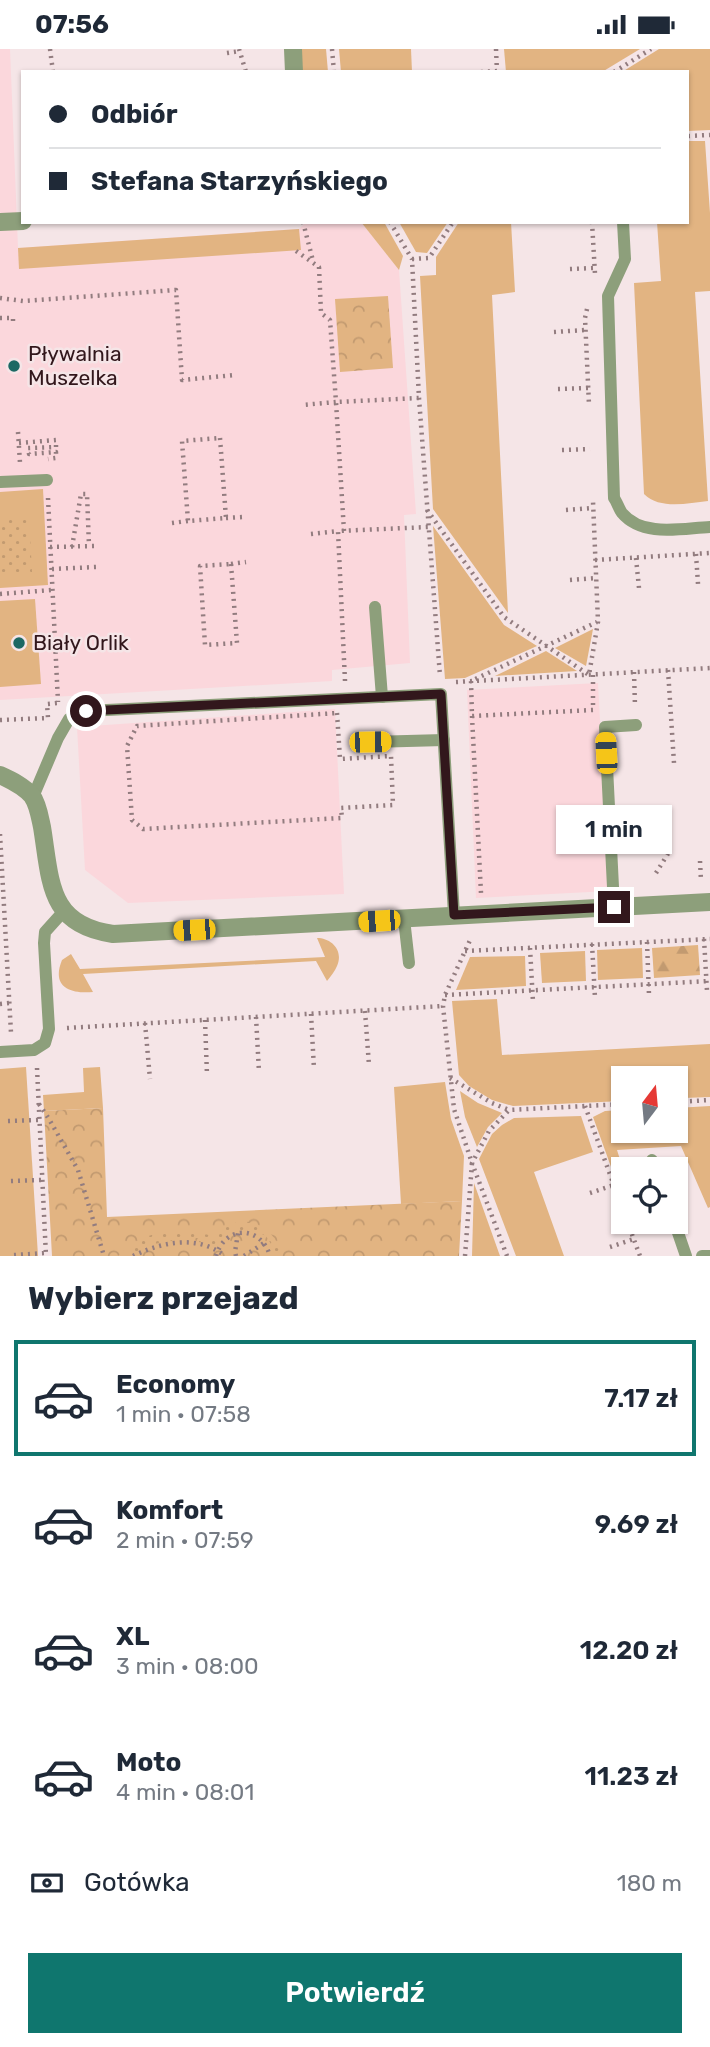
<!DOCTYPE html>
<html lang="pl">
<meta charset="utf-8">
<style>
:root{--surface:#fff;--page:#f6f6f7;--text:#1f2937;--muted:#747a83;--line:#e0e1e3;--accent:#0f766e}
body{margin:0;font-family:Rubik,sans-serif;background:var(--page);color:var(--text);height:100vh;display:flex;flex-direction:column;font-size:26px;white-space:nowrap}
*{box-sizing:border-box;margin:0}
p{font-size:23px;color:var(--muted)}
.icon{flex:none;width:38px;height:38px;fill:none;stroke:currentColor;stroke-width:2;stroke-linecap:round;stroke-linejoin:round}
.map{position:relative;height:1207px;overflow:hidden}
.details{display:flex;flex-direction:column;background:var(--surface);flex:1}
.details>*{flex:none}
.banner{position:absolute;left:21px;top:21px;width:668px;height:154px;border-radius:0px;box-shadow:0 2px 5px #0004;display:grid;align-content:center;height:154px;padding:0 28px;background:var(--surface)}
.needle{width:46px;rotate:16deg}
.fabs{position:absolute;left:611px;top:1017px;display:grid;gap:14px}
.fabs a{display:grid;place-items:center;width:77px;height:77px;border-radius:0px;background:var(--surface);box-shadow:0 2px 5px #0004;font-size:35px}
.end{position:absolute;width:32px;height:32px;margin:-16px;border:9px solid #32171c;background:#fff;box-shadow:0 0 0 4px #fff}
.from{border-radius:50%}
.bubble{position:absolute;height:49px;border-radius:0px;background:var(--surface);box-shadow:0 2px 5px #0004;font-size:23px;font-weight:600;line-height:49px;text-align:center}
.car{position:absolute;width:21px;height:42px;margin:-21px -10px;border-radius:9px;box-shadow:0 0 5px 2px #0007;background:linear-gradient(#f5c518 24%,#345 0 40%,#f5c518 0 76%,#345 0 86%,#f5c518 0)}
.banner b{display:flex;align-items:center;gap:24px;height:66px;font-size:26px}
.banner b+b{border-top:2px solid var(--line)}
.banner i{width:18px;height:18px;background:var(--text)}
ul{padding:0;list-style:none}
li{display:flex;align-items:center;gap:21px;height:116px;margin:0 14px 10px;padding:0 14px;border:4px solid transparent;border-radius:0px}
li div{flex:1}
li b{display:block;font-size:26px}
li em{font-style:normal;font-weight:600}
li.on{border-color:var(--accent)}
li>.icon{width:63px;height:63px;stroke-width:1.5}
h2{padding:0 28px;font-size:32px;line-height:84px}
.pay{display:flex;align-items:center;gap:18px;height:77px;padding:0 28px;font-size:26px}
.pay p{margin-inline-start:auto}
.button{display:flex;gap:14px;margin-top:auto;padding:14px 28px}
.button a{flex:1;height:80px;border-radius:0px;background:var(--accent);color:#fff;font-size:28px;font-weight:600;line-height:80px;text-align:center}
.status{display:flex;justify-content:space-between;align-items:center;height:49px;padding:0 35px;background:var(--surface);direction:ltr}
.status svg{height:19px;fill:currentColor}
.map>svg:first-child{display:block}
.built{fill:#fbd7dc}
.grass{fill:#e2b482}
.forest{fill:url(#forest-firs)}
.park{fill:url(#park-crowns)}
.garden{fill:url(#garden-dots)}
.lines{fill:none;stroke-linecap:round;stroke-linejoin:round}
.path{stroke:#927c7f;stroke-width:4.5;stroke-dasharray:2 5;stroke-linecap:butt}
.lane{stroke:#8d9f7b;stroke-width:12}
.street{stroke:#8d9f7b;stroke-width:18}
.route{stroke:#32171c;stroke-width:9}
.poi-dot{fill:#1c6863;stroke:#f5e5e7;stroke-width:2.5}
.labels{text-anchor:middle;stroke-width:5;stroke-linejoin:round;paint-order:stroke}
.poi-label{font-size:21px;fill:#32171c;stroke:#f5e5e7;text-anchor:start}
</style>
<div class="status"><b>07:56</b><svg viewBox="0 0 49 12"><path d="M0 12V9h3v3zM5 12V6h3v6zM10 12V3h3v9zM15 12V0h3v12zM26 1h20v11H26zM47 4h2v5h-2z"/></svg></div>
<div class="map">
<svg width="710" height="1207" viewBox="0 0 710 1207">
<defs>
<pattern id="forest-firs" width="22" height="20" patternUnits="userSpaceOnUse" patternTransform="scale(1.75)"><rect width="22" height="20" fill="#e2b482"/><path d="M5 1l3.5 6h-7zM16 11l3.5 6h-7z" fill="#c29a70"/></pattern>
<pattern id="park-crowns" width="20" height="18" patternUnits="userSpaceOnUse" patternTransform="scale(1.75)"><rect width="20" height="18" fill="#e2b482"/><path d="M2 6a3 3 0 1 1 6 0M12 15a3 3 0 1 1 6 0" fill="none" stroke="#c29a70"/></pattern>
<pattern id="garden-dots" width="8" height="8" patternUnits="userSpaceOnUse" patternTransform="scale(1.75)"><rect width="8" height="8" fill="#e2b482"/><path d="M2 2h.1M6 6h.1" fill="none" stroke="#c29a70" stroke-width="1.8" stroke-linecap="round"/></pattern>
</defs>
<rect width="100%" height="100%" fill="#f5e5e7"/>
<g class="built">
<polygon points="0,0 10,0 18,199 299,180 306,173 361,173 399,221 416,465 404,466 410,614 332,621 332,632 0,651"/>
<polygon points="598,634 609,842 476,849 467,641"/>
<polygon points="335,660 344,845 128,854 85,821 77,678"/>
</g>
<g class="grass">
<polygon points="301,0 326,0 328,23 302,23"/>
<polygon points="339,0 411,0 412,23 341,23"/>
<polygon points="504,0 640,0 602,23 506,23"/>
<polygon points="659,0 710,0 710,81 688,82 688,23 622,23"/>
<path d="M688,92H705L710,164V242L695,243L708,452C688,454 660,461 644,445L634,234L661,232L657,173H688Z"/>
<polygon points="361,173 384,173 403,207 399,221"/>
<polygon points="399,173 448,173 427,204 416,203"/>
<polygon points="459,173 511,173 515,243 492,246 508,564 433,460 420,227 436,226 436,208"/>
<polygon points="299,180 301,201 19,220 18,199"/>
<polygon points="43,440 48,536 0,539 0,443"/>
<polygon points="433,477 504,576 537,597 465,629 445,630"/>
<polygon points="35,550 41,635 0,638 0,552"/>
<polygon points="593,580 586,617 555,599"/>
<polygon points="546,602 577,622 495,627"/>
<path d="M317,889C331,889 344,901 337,917C335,922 331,927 327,932L316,912L83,925L93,943C70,945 51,938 62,911L71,905L80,920L325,908Z"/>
<polygon points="642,899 643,929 598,931 597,901"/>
<polygon points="585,902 586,932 542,934 540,904"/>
<polygon points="525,907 526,937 456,941 470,908"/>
<polygon points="497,950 502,1006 710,995 710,1048 684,1049 683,1029 623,1029 623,1052 513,1057 492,1051 469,1037 459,1026 452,952"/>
<polygon points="26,1018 38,1207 0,1207 0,1020"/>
<polygon points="100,1018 103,1059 44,1062 43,1046 84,1043 83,1019"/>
<polygon points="445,1033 451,1070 464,1107 462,1152 401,1155 394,1038"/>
<polygon points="460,1042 478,1054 502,1064 488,1078 477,1098 465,1068"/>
<polygon points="710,1057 710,1158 708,1159 681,1097 617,1101 623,1120 623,1151 593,1068 605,1062 623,1061 623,1082 676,1082 676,1059"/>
<polygon points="581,1067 593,1103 534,1123 564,1207 516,1207 479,1110 492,1085 502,1076 514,1069"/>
<polygon points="474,1134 500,1207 472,1207"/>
</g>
<polygon class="forest" points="698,896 700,926 654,929 652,899"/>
<g class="park">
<polygon points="388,247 393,319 340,323 335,250"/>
<polygon points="103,1059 107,1168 462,1152 459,1207 52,1207 44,1062"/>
</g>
<g class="garden">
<polygon points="29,467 32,523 0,525 0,469"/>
<path d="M242,1172C262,1174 278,1186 281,1207H273L269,1197L271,1195L266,1187L260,1184L259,1185C243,1178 225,1181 216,1197L199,1193V1189H191V1191H166L133,1204L131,1202L125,1207H118C130,1196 142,1188 158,1184C164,1183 169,1184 175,1182L183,1185L185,1182L210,1186L228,1176Z"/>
</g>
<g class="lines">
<g class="path">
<polyline points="50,0 53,23"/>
<polyline points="239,0 246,23"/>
<polyline points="332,0 334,23"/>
<polyline points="496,0 497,23"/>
<polyline points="227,4 240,2"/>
<polyline points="481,23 497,22"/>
<polyline points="614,23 651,0"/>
<polyline points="688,87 710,86"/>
<polyline points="303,173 313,212"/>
<polyline points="390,173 412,210 419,349 440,627"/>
<polyline points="592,173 595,225"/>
<polyline points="296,202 319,218 321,264 330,271 336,353 302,356"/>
<polyline points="412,210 429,209 453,173"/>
<polyline points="570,220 594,219"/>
<polyline points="0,249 23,252 176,241 182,331 235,326"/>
<polyline points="587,260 585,269 589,356"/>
<polyline points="0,269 13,269 13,275"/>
<polyline points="554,283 585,281"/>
<polyline points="558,340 588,339"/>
<polyline points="18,383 20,414"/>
<polygon points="220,389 226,469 188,472 182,392"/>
<polyline points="19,394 56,391 56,398 28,399 29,405 56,403 56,409 48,410"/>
<polyline points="562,401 590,400"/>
<polyline points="48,449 58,653"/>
<polyline points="427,461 504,568 589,626 598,573 593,452"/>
<polyline points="566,461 593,459"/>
<polyline points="226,469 244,468"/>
<polyline points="172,474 188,472"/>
<polyline points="344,482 336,353 419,349"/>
<polyline points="311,485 338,482"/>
<polyline points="50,498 94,497"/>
<polyline points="72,498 81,445 87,445 89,497"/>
<polyline points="696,505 698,535"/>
<polyline points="636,509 639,539"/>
<polyline points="595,511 710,504"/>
<polygon points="231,515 237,594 205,596 200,517"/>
<polyline points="231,515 246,513"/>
<polyline points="52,520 96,518"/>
<polyline points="570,531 596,529"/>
<polyline points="0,545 52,541"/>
<polyline points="668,621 674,714"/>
<polyline points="634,623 635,657"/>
<polyline points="593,626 593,661 472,667 471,632 597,573"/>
<polyline points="345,632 338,482 428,478"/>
<polyline points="456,633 710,619"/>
<polygon points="337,664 340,710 391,707 393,756 341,759 342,769 143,780 132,771 127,697 137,677"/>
<polyline points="472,667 481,844"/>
<polyline points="0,671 48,669 47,655 57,654"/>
<polyline points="0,785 11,984"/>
<polyline points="700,812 701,832"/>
<polyline points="656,824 669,803"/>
<polyline points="704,890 707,942"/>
<polyline points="647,893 649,946"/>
<polyline points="592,895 595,949"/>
<polyline points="530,899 533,953"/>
<polyline points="465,902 710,890"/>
<polyline points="445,946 710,932"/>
<polyline points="0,955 10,954"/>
<polyline points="365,962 369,1016"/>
<polyline points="311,965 314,1020"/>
<polyline points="256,968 259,1023"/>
<polyline points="205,971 207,1026"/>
<polyline points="145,974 150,1030"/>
<polyline points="67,979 443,957"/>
<polyline points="37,1019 46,1207"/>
<polyline points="450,1029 492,1054 509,1061"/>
<polyline points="676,1053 710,1051"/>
<polyline points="39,1055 49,1070 78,1121 104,1207"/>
<polyline points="585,1057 623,1161"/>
<polyline points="8,1072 39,1071"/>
<polyline points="11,1132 42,1131"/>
<polyline points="590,1144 614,1136"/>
<polyline points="627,1172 640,1207"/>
<polyline points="610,1198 634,1190"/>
<polyline points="14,1206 46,1204"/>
<path d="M133,1207C162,1193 197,1185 225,1207"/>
<path d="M216,1207C225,1176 261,1176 270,1207"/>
<polyline points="236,1207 235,1203 238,1184"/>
<polyline points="244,1207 264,1194"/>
<polyline points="465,1207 472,1114 454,1060 443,957 445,946 471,889"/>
<polyline points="507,1207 472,1114 489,1082 509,1061 623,1055"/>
</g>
<g class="lane">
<path d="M623,173L625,210L608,247L614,449C617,453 619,460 622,464C643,489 683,479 710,478"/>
<polyline points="0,433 47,431"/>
<polyline points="375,558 382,648"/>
<polyline points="370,693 444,691"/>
<polyline points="33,748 58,689 69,670 86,662 441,645 454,866"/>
<polyline points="614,858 605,678 636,676"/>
<polyline points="404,870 409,914"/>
<polyline points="0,1003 34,1001 45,994 49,980 44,894 45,883 63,863"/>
<polyline points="652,1111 655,1120"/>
<polyline points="674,1172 686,1207"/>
<polyline points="702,1207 710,1207"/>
</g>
<g class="street">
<polyline points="293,0 294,23"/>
<polyline points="0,173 23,172"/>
<path d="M0,726C11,731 24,737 32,747C38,755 40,769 42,778C51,833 48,876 113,885L710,853"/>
</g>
</g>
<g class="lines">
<polyline class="route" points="86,662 441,645 454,866 614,858"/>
</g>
<g class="poi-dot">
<circle cx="14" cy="317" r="7"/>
<circle cx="19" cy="594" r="7"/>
</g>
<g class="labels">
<g class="poi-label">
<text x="28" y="312">Pływalnia<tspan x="28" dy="24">Muszelka</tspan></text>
<text x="33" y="601">Biały Orlik</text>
</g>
</g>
</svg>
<div class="fabs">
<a><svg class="needle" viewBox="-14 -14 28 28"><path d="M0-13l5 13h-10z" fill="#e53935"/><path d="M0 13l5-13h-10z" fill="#747a83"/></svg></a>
<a><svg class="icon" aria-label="locate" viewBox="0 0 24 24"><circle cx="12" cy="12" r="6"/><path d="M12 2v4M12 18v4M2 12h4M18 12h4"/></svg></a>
</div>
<i class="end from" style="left:86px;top:662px"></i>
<i class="end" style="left:614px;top:858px"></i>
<div class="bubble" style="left:556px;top:756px;width:116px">1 min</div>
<i class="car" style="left:370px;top:693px;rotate:89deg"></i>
<i class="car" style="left:606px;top:704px;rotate:357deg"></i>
<i class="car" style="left:379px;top:872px;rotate:266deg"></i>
<i class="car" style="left:194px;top:881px;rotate:267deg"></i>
<div class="banner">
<b><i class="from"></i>Odbiór</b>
<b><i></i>Stefana Starzyńskiego</b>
</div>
</div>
<section class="details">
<h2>Wybierz przejazd</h2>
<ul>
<li class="on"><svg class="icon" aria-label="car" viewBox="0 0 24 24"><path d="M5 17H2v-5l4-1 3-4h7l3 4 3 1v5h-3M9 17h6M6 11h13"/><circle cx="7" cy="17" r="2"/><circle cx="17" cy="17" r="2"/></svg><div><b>Economy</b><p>1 min · 07:58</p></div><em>7.17 zł</em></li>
<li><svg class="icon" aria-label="car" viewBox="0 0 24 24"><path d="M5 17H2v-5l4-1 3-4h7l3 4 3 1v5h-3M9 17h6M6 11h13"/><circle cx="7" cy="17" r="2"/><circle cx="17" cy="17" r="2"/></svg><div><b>Komfort</b><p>2 min · 07:59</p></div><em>9.69 zł</em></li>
<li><svg class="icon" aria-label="car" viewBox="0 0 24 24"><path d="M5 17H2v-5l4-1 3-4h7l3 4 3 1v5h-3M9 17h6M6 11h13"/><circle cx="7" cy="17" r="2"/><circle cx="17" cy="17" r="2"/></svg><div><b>XL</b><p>3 min · 08:00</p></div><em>12.20 zł</em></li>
<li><svg class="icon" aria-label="car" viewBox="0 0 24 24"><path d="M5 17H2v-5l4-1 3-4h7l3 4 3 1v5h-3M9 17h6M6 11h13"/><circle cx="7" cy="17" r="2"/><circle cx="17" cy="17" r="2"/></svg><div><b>Moto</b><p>4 min · 08:01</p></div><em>11.23 zł</em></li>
</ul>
<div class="pay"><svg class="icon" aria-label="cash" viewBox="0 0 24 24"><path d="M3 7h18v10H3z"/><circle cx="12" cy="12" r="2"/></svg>Gotówka<p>180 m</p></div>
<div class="button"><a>Potwierdź</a></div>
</section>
